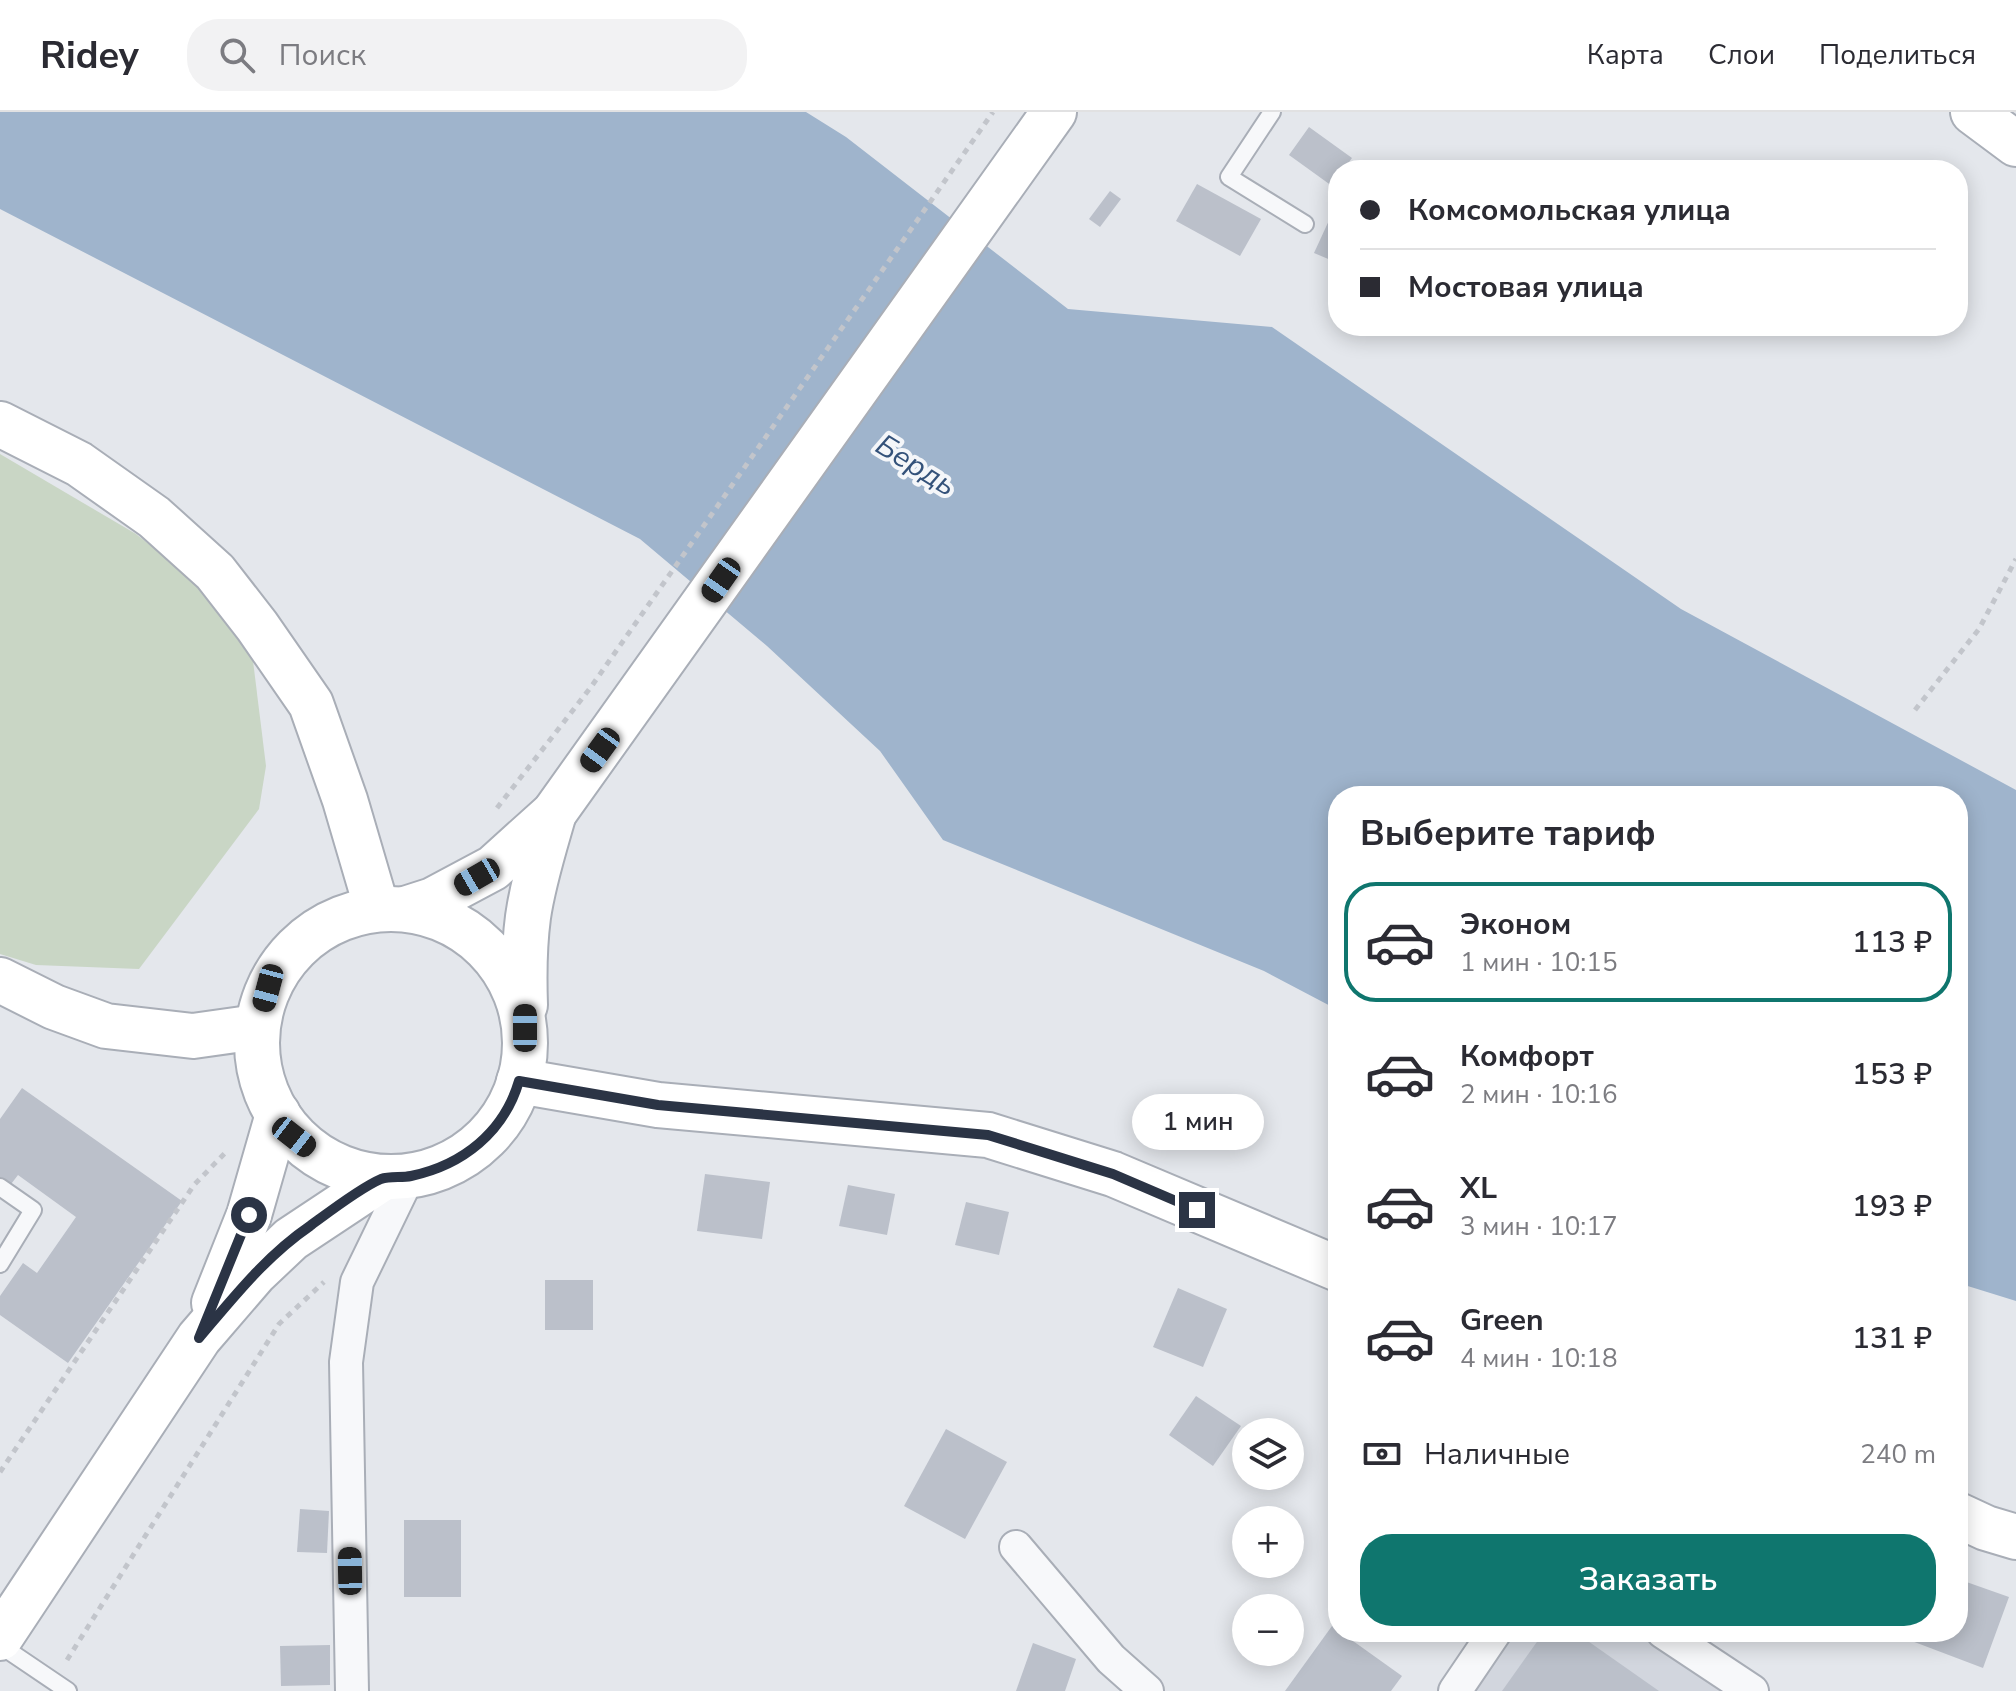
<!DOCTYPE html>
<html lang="ru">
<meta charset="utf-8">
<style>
:root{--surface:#fff;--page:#f2f2f3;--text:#2b2b33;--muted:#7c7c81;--line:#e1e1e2;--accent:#0f766e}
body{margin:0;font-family:"Nunito Sans",sans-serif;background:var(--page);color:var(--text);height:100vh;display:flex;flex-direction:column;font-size:30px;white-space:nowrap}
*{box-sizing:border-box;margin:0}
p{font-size:26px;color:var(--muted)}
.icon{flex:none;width:44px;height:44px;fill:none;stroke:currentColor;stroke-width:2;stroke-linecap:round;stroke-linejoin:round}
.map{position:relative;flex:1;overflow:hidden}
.side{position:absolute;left:1328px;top:674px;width:640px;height:856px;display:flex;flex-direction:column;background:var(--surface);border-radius:32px;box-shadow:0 4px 20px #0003}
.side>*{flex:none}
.banner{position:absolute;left:1328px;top:48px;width:640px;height:176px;border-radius:32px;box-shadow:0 4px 20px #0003;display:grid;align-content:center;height:176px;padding:0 32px;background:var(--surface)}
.fabs{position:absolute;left:1232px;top:1306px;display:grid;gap:16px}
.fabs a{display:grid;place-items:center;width:72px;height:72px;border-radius:50%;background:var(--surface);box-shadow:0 4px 20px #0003;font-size:40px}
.end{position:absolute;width:36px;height:36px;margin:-18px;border:10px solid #2b3445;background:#fff;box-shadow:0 0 0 4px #fff}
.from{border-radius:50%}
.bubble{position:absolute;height:56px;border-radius:28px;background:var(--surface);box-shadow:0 4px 20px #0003;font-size:26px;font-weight:600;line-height:56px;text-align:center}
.car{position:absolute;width:24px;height:48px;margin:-24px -12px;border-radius:10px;box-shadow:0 0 6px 2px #0007;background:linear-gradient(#222 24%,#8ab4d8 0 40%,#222 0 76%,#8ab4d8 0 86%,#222 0)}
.banner b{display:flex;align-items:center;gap:28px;height:76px;font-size:30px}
.banner b+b{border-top:2px solid var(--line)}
.banner i{width:20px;height:20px;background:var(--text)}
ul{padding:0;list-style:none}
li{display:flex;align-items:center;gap:24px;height:120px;margin:0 16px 12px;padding:0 16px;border:4px solid transparent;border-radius:32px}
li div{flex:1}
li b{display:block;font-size:30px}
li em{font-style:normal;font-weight:600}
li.active{border-color:var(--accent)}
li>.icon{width:72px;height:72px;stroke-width:1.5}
h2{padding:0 32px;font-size:36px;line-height:96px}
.pay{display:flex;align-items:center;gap:20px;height:88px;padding:0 32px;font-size:30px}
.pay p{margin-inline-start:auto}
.cta{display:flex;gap:16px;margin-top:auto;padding:16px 32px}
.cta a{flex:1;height:92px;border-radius:32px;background:var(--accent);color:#fff;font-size:32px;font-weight:600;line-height:92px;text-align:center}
header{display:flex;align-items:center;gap:48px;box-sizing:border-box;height:112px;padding:0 40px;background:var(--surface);border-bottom:2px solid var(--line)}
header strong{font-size:38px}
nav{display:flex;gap:44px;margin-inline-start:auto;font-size:28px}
.search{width:560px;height:72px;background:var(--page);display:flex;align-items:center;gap:20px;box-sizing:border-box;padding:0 28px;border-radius:32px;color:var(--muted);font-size:30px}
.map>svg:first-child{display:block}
.built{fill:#d2d6de}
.green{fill:#c9d6c5}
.water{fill:#9fb4cc}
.building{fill:#bbc0ca}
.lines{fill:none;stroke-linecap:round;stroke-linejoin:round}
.lane-casing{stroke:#a9aeb7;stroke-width:20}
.street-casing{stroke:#a9aeb7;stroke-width:36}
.secondary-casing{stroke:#a9aeb7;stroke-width:48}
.path{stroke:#c2c5cb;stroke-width:5;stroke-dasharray:6 6;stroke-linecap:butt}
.lane{stroke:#f7f8fa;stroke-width:16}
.street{stroke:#f7f8fa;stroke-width:32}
.secondary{stroke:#fff;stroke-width:44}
.route{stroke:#2b3445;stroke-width:10}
.labels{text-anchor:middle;stroke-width:8;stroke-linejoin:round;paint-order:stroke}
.water-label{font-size:30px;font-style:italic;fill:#34527a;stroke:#f4f6f9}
</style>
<header>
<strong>Ridey</strong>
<div class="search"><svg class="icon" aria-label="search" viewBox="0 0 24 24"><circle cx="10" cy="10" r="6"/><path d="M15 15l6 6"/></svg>Поиск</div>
<nav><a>Карта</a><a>Слои</a><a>Поделиться</a></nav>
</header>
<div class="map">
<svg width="2016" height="1579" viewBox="0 0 2016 1579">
<rect width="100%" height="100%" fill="#e4e7ec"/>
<polygon class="built" points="1495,1520 1672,1520 1760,1579 1455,1579"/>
<polygon class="green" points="0,342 136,422 199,472 253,549 266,654 259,697 139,857 36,853 0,842"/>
<polygon class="water" points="0,0 806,0 846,25 1068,197 1272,215 1681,497 2016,678 2016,1189 1958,1171 1958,684 1338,684 1338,898 1264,859 943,728 880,639 767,534 640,427 0,97"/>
<g class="building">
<polygon points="1309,15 1352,46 1343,58 1338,58 1338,65 1332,74 1289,43"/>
<polygon points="1197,72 1261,107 1240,144 1176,109"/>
<polygon points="1110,79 1121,87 1100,115 1089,107"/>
<polygon points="1331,104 1338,107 1338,138 1333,149 1314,141"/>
<polygon points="22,976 182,1089 68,1251 0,1203 0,1184 23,1151 37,1161 76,1105 18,1063 8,1076 0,1071 0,1007"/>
<polygon points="705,1062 770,1070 762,1127 697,1119"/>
<polygon points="848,1073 895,1082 887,1123 839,1114"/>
<polygon points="966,1090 1009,1100 999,1143 955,1133"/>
<rect x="545" y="1168" width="48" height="50"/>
<polygon points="1178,1176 1227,1197 1203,1255 1153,1235"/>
<polygon points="1196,1284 1241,1314 1213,1354 1169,1323"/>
<polygon points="946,1317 1007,1350 965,1427 904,1394"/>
<polygon points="300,1397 329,1399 327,1441 297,1440"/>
<rect x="404" y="1408" width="57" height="77"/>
<polygon points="1958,1467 2009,1485 1983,1556 1888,1520 1958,1520"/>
<polygon points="1332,1514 1402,1564 1391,1579 1285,1579"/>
<polygon points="1544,1520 1575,1520 1659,1579 1502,1579"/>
<polygon points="1033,1531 1076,1547 1065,1579 1016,1579"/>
<polygon points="330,1533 330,1573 281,1574 280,1534"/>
</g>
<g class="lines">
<g class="lane-casing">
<g id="lane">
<polyline points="1272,0 1229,65 1305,112"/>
<polyline points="0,1075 33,1098 0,1152"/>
<polyline points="0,1533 68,1579"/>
</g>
</g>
<g class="street-casing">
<g id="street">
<polyline points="1016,1435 1111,1547 1147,1579"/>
<polyline points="1663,1520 1752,1579"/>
<polyline points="352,1579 346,1250 357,1170 408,1065"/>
<polyline points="1455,1579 1495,1520"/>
</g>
</g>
<g class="secondary-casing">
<g id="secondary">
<polyline points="1973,0 2016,32"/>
<polyline points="0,312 79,352 154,405 215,460 257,514 311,592 345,688 377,797"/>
<circle cx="391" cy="931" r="134"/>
<polyline points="405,797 433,788 493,756 554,701 1054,0"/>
<polyline points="0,868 54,895 106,914 193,924 257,915"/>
<path d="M525,893C524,864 524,835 528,805C533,770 544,736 554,701"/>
<polyline points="519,969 658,993 988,1023 1113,1062 1338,1157"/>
<polyline points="214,1191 249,1103 278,1002"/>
<polyline points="1958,1403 1986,1416 2016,1425"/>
<polyline points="0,1526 199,1226 255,1161 291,1127 383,1066"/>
</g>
</g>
<g class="path">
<polyline points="1915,598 1979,517 2016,447"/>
<polyline points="497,696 591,575 993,0"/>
<polyline points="0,1360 194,1073 226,1040"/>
<polyline points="67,1548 279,1212 324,1170"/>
</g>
<use href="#lane" class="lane"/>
<use href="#street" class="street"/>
<use href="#secondary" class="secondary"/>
</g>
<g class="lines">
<path class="route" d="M249,1103L199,1226C233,1186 266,1144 310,1114C329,1100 360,1076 381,1067C390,1064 402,1066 411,1064C463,1053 504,1020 519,969L658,993L988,1023L1113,1062L1197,1098"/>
</g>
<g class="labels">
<g class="water-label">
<text transform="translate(916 353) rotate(32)" y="10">Бердь</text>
</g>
</g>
</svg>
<div class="fabs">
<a><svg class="icon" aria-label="layers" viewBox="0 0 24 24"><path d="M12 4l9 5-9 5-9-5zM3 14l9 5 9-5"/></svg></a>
<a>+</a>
<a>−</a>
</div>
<i class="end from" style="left:249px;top:1103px"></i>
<i class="end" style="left:1197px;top:1098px"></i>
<div class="bubble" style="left:1132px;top:982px;width:132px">1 мин</div>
<i class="car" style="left:721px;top:468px;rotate:215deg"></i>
<i class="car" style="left:600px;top:638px;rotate:216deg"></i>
<i class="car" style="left:477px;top:765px;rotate:240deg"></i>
<i class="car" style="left:268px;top:876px;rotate:195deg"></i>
<i class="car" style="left:525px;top:916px;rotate:0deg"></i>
<i class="car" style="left:294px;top:1025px;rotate:128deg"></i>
<i class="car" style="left:350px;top:1459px;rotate:359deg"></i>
<div class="banner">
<b><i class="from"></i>Комсомольская улица</b>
<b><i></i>Мостовая улица</b>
</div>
<section class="side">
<h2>Выберите тариф</h2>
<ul>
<li class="active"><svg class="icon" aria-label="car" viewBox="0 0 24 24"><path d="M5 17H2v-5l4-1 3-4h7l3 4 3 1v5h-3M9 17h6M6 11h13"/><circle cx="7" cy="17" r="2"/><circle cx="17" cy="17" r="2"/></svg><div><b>Эконом</b><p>1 мин · 10:15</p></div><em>113 ₽</em></li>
<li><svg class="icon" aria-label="car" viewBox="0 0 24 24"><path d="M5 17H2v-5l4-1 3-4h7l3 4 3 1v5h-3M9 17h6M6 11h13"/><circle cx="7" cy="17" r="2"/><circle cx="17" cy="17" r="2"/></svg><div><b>Комфорт</b><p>2 мин · 10:16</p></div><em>153 ₽</em></li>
<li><svg class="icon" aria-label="car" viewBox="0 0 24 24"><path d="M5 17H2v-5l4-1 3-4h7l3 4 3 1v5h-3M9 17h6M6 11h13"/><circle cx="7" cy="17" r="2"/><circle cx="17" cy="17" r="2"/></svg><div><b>XL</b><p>3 мин · 10:17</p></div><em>193 ₽</em></li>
<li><svg class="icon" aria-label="car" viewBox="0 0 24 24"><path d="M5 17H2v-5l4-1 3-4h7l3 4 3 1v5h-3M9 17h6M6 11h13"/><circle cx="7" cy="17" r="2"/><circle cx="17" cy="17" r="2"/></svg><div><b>Green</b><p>4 мин · 10:18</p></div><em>131 ₽</em></li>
</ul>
<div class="pay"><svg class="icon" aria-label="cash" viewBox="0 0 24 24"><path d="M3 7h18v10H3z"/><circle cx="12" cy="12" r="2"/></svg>Наличные<p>240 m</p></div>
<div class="cta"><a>Заказать</a></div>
</section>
</div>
